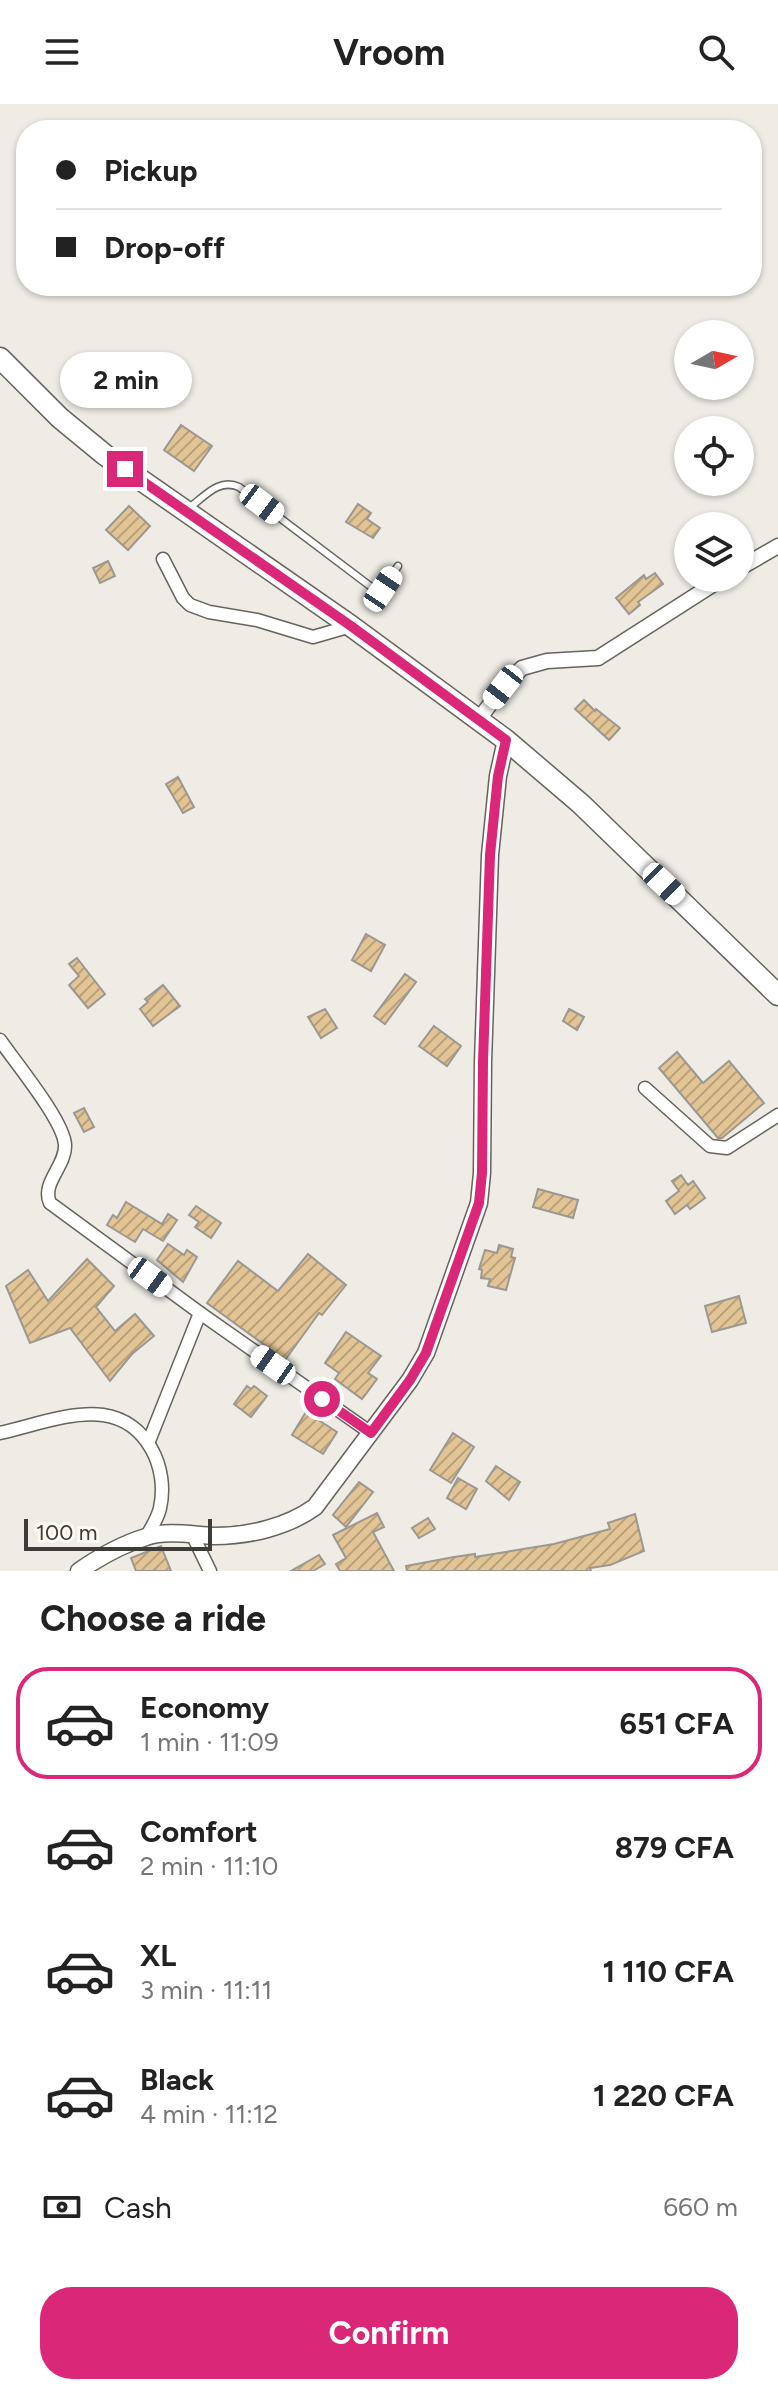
<!DOCTYPE html>
<meta charset="utf-8">
<style>
:root{--surface:#fff;--page:#f6f6f6;--text:#222;--muted:#767676;--line:#e0e0e0;--accent:#db2777}
body{margin:0;font-family:Figtree,sans-serif;background:var(--page);color:var(--text);height:100vh;display:flex;flex-direction:column;font-size:30px;white-space:nowrap}
*{box-sizing:border-box;margin:0}
p{font-size:26px;color:var(--muted)}
.icon{flex:none;width:44px;height:44px;fill:none;stroke:currentColor;stroke-width:2;stroke-linecap:round;stroke-linejoin:round}
.map{position:relative;height:1467px;overflow:hidden}
.sheet{display:flex;flex-direction:column;background:var(--surface);flex:1}
.sheet>*{flex:none}
.top-card{position:absolute;left:16px;top:16px;width:746px;height:176px;border-radius:32px;box-shadow:0 2px 6px #0004;display:grid;align-content:center;height:176px;padding:0 40px;background:var(--surface)}
.needle{width:52px;rotate:81deg}
.tools{position:absolute;left:674px;top:216px;display:grid;gap:16px}
.tools a{display:grid;place-items:center;width:80px;height:80px;border-radius:50%;background:var(--surface);box-shadow:0 2px 6px #0004;font-size:40px}
.scale{position:absolute;left:24px;bottom:20px;width:188px;box-sizing:border-box;padding-left:8px;border:4px solid #3d3c39;border-top:0;font-size:22px;line-height:28px;white-space:nowrap;color:#3d3c39;-webkit-text-stroke:6px #fcf9f2;paint-order:stroke}
.end{position:absolute;width:36px;height:36px;margin:-18px;border:10px solid #db2777;background:#fff;box-shadow:0 0 0 4px #fff}
.from{border-radius:50%}
.bubble{position:absolute;height:56px;border-radius:28px;background:var(--surface);box-shadow:0 2px 6px #0004;font-size:26px;font-weight:700;line-height:56px;text-align:center}
.car{position:absolute;width:24px;height:48px;margin:-24px -12px;border-radius:10px;box-shadow:0 0 6px 2px #0007;background:linear-gradient(#fff 24%,#345 0 40%,#fff 0 76%,#345 0 86%,#fff 0)}
.top-card b{display:flex;align-items:center;gap:28px;height:76px;font-size:30px}
.top-card b+b{border-top:2px solid var(--line)}
.top-card i{width:20px;height:20px;background:var(--text)}
ul{padding:0;list-style:none}
li{display:flex;align-items:center;gap:24px;height:112px;margin:0 16px 12px;padding:0 24px;border:4px solid transparent;border-radius:32px}
li div{flex:1}
li b{display:block;font-size:30px}
li em{font-style:normal;font-weight:700}
li.active{border-color:var(--accent)}
li>.icon{width:72px;height:72px;stroke-width:1.5}
h2{padding:0 40px;font-size:36px;line-height:96px}
.pay{display:flex;align-items:center;gap:20px;height:88px;padding:0 40px;font-size:30px}
.pay p{margin-inline-start:auto}
.cta{display:flex;gap:16px;margin-top:auto;padding:16px 40px}
.cta a{flex:1;height:92px;border-radius:32px;background:var(--accent);color:#fff;font-size:32px;font-weight:700;line-height:92px;text-align:center}
header{display:flex;justify-content:space-between;align-items:center;height:104px;padding:0 40px;background:var(--surface);font-size:36px;font-weight:700}
.map>svg:first-child{display:block}
.building{fill:url(#building-hatch);stroke:#9c9891;stroke-width:2}
.lines{fill:none;stroke-linecap:round;stroke-linejoin:round}
.service-casing{stroke:#65635d;stroke-width:9}
.minor-casing{stroke:#65635d;stroke-width:15}
.tertiary-casing{stroke:#65635d;stroke-width:17}
.secondary-casing{stroke:#65635d;stroke-width:19}
.trunk-casing{stroke:#65635d;stroke-width:23}
.service{stroke:#fff;stroke-width:6}
.minor{stroke:#fff;stroke-width:12}
.tertiary{stroke:#fff;stroke-width:14}
.secondary{stroke:#fff;stroke-width:16}
.trunk{stroke:#fff;stroke-width:20}
.route{stroke:#db2777;stroke-width:10}
</style>
<header><svg class="icon" aria-label="menu" viewBox="0 0 24 24"><path d="M4 6h16M4 12h16M4 18h16"/></svg>Vroom<svg class="icon" aria-label="search" viewBox="0 0 24 24"><circle cx="10" cy="10" r="6"/><path d="M15 15l6 6"/></svg></header>
<div class="map">
<svg width="778" height="1467" viewBox="0 0 778 1467">
<defs>
<pattern id="building-hatch" width="6" height="6" patternUnits="userSpaceOnUse" patternTransform="scale(2)"><rect width="6" height="6" fill="#e3c595"/><path d="M-1 1l2-2M0 6l6-6M5 7l2-2" fill="none" stroke="#b9a17b"/></pattern>
</defs>
<rect width="100%" height="100%" fill="#eeece5"/>
<g class="building">
<polygon points="181,321 212,342 194,367 164,346"/>
<polygon points="358,400 371,409 367,415 380,424 373,434 346,418"/>
<polygon points="129,402 150,422 128,446 106,426"/>
<polygon points="108,457 115,472 100,479 93,464"/>
<polygon points="655,469 663,480 638,498 640,501 629,510 616,494 644,471 646,475"/>
<polygon points="584,596 595,607 596,605 620,624 609,636 575,605"/>
<polygon points="178,673 194,703 183,709 166,680"/>
<polygon points="366,830 385,841 371,867 352,856"/>
<polygon points="77,854 105,890 88,904 69,881 79,872 69,860"/>
<polygon points="405,870 416,878 385,920 374,912"/>
<polygon points="163,881 180,902 153,922 140,905 148,898 145,895"/>
<polygon points="325,905 337,924 321,934 308,913"/>
<polygon points="569,905 584,913 577,926 563,917"/>
<polygon points="434,922 461,942 447,962 419,942"/>
<polygon points="677,948 703,979 729,957 764,999 722,1034 718,1034 659,964"/>
<polygon points="84,1004 94,1023 84,1028 74,1009"/>
<polygon points="681,1071 688,1081 693,1077 705,1094 690,1105 687,1101 675,1110 666,1097 679,1087 672,1077"/>
<polygon points="538,1085 578,1096 573,1114 533,1103"/>
<polygon points="126,1098 162,1120 168,1110 177,1116 163,1137 143,1125 135,1138 107,1121 113,1111 117,1114"/>
<polygon points="196,1102 221,1119 211,1134 195,1123 199,1118 189,1111"/>
<polygon points="168,1140 184,1151 187,1146 197,1153 183,1178 157,1156"/>
<polygon points="499,1141 513,1145 511,1153 515,1154 506,1186 488,1182 490,1175 481,1174 482,1166 479,1165 485,1146 497,1149"/>
<polygon points="308,1150 346,1181 322,1211 319,1209 285,1256 207,1199 238,1157 278,1187"/>
<polygon points="87,1155 114,1182 96,1203 115,1227 135,1210 154,1232 132,1250 110,1277 70,1224 30,1239 6,1182 28,1166 48,1197"/>
<polygon points="739,1192 746,1219 712,1228 705,1202"/>
<polygon points="346,1228 381,1252 368,1269 377,1275 362,1295 335,1275 339,1269 325,1259"/>
<polygon points="247,1282 251,1285 254,1282 267,1292 251,1313 234,1300"/>
<polygon points="306,1308 337,1328 323,1350 292,1331"/>
<polygon points="453,1329 474,1343 451,1379 430,1366"/>
<polygon points="496,1362 520,1378 509,1396 486,1377"/>
<polygon points="458,1374 477,1385 466,1405 447,1394"/>
<polygon points="359,1378 373,1388 346,1423 333,1411"/>
<polygon points="377,1409 384,1423 373,1428 394,1467 340,1467 336,1460 346,1454 333,1431"/>
<polygon points="635,1410 644,1447 610,1461 590,1464 591,1467 407,1467 406,1462 454,1453 475,1450 475,1453 554,1440 610,1425 608,1419"/>
<polygon points="428,1414 435,1425 419,1434 412,1424"/>
<polygon points="161,1442 171,1467 136,1467 131,1454"/>
<polygon points="319,1451 325,1460 313,1467 291,1467"/>
</g>
<g class="lines">
<g class="service-casing">
<path id="service" d="M189,404C205,392 219,374 239,383L374,485H383L398,462"/>
</g>
<g class="minor-casing">
<g id="minor">
<polyline points="163,455 183,494 190,501 209,508 257,516 313,533 351,522"/>
<path d="M0,936C15,958 64,1017 65,1041C66,1062 41,1079 50,1099L200,1209L371,1329"/>
<polyline points="645,984 710,1042 727,1044 778,1011"/>
<path d="M0,1329C32,1322 70,1307 103,1311C147,1317 169,1364 160,1404C158,1414 151,1424 147,1432"/>
<polyline points="149,1337 200,1209"/>
<polyline points="192,1430 210,1467"/>
</g>
</g>
<g class="tertiary-casing">
<g id="tertiary">
<polyline points="740,464 778,442"/>
<polyline points="479,615 503,583 522,564 547,557 598,554 723,474"/>
</g>
</g>
<g class="secondary-casing">
<path id="secondary" d="M79,1467C98,1454 123,1440 146,1433C167,1426 192,1431 214,1432C249,1432 287,1423 315,1403L410,1276L426,1249L479,1099L482,1069L483,958L490,751L498,672L506,636"/>
</g>
<g class="trunk-casing">
<polyline id="trunk" points="0,254 60,314 105,351 351,522 506,636 581,700 778,891"/>
</g>
<use href="#service" class="service"/>
<use href="#minor" class="minor"/>
<use href="#tertiary" class="tertiary"/>
<use href="#secondary" class="secondary"/>
<use href="#trunk" class="trunk"/>
</g>
<g class="lines">
<polyline class="route" points="125,365 351,522 506,636 498,672 490,751 483,958 482,1069 479,1099 426,1249 410,1276 371,1329 322,1295"/>
</g>
</svg>
<div class="tools">
<a><svg class="needle" viewBox="-14 -14 28 28"><path d="M0-13l5 13h-10z" fill="#e53935"/><path d="M0 13l5-13h-10z" fill="#767676"/></svg></a>
<a><svg class="icon" aria-label="locate" viewBox="0 0 24 24"><circle cx="12" cy="12" r="6"/><path d="M12 2v4M12 18v4M2 12h4M18 12h4"/></svg></a>
<a><svg class="icon" aria-label="layers" viewBox="0 0 24 24"><path d="M12 4l9 5-9 5-9-5zM3 14l9 5 9-5"/></svg></a>
</div>
<div class="scale">100 m</div>
<i class="end from" style="left:322px;top:1295px"></i>
<i class="end" style="left:125px;top:365px"></i>
<div class="bubble" style="left:60px;top:248px;width:132px">2 min</div>
<i class="car" style="left:262px;top:400px;rotate:127deg"></i>
<i class="car" style="left:383px;top:485px;rotate:34deg"></i>
<i class="car" style="left:503px;top:583px;rotate:218deg"></i>
<i class="car" style="left:664px;top:780px;rotate:134deg"></i>
<i class="car" style="left:150px;top:1173px;rotate:126deg"></i>
<i class="car" style="left:273px;top:1261px;rotate:305deg"></i>
<div class="top-card">
<b><i class="from"></i>Pickup</b>
<b><i></i>Drop-off</b>
</div>
</div>
<section class="sheet">
<h2>Choose a ride</h2>
<ul>
<li class="active"><svg class="icon" aria-label="car" viewBox="0 0 24 24"><path d="M5 17H2v-5l4-1 3-4h7l3 4 3 1v5h-3M9 17h6M6 11h13"/><circle cx="7" cy="17" r="2"/><circle cx="17" cy="17" r="2"/></svg><div><b>Economy</b><p>1 min · 11:09</p></div><em>651 CFA</em></li>
<li><svg class="icon" aria-label="car" viewBox="0 0 24 24"><path d="M5 17H2v-5l4-1 3-4h7l3 4 3 1v5h-3M9 17h6M6 11h13"/><circle cx="7" cy="17" r="2"/><circle cx="17" cy="17" r="2"/></svg><div><b>Comfort</b><p>2 min · 11:10</p></div><em>879 CFA</em></li>
<li><svg class="icon" aria-label="car" viewBox="0 0 24 24"><path d="M5 17H2v-5l4-1 3-4h7l3 4 3 1v5h-3M9 17h6M6 11h13"/><circle cx="7" cy="17" r="2"/><circle cx="17" cy="17" r="2"/></svg><div><b>XL</b><p>3 min · 11:11</p></div><em>1 110 CFA</em></li>
<li><svg class="icon" aria-label="car" viewBox="0 0 24 24"><path d="M5 17H2v-5l4-1 3-4h7l3 4 3 1v5h-3M9 17h6M6 11h13"/><circle cx="7" cy="17" r="2"/><circle cx="17" cy="17" r="2"/></svg><div><b>Black</b><p>4 min · 11:12</p></div><em>1 220 CFA</em></li>
</ul>
<div class="pay"><svg class="icon" aria-label="cash" viewBox="0 0 24 24"><path d="M3 7h18v10H3z"/><circle cx="12" cy="12" r="2"/></svg>Cash<p>660 m</p></div>
<div class="cta"><a>Confirm</a></div>
</section>
